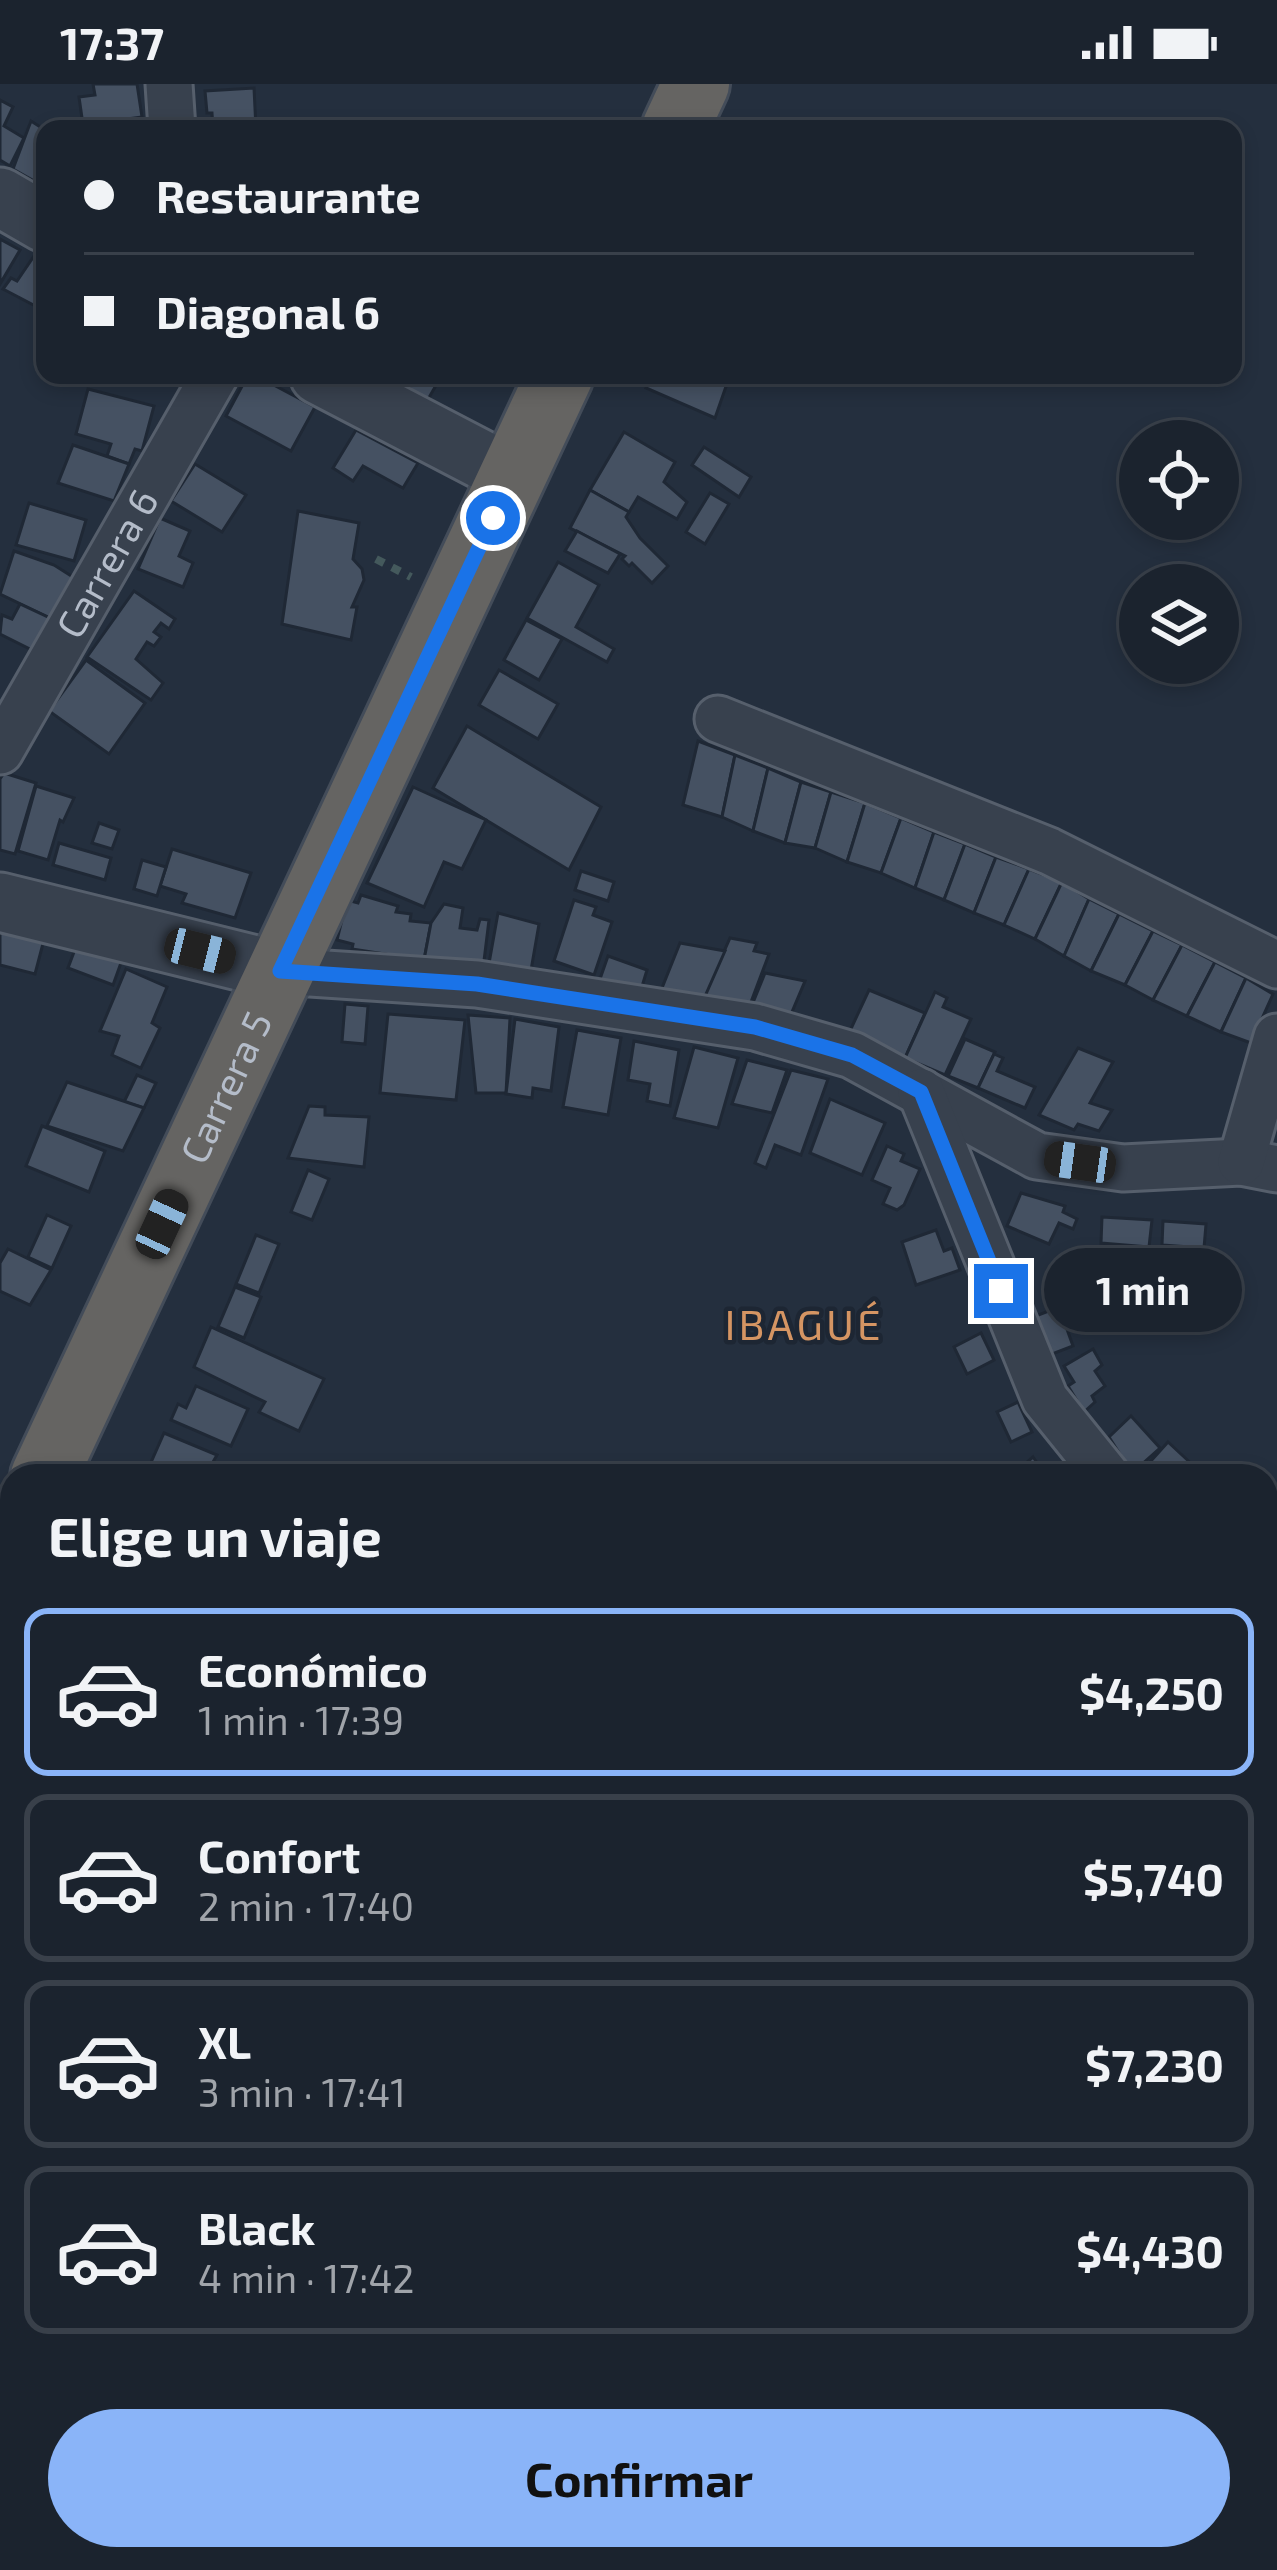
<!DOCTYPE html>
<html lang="es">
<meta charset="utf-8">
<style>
:root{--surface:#1b232e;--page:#242b36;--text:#f1f3f6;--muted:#a0a4aa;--line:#39404a;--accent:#8ab4f8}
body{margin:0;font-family:"Exo 2",sans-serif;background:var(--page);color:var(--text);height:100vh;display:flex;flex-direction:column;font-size:45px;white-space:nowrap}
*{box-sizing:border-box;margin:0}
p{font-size:39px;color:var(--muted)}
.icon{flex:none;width:66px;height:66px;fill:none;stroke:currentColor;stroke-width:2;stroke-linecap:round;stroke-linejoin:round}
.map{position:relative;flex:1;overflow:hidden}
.side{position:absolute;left:0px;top:1380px;width:1278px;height:1107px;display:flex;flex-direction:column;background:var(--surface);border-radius:36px 36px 0 0;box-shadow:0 6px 18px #0003,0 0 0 3px var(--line)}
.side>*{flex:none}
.guide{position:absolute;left:36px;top:36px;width:1206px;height:264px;border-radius:24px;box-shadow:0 6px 18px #0003,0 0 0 3px var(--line);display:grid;align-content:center;height:264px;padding:0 48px;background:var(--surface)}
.controls{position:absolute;left:1119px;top:336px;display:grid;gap:24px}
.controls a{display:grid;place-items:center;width:120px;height:120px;border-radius:50%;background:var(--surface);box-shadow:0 6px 18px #0003,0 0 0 3px var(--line);font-size:60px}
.end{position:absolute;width:54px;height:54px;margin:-27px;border:15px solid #1a73e8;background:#fff;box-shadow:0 0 0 6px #fff}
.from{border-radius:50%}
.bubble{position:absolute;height:84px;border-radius:42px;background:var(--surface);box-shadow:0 6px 18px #0003,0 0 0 3px var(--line);font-size:39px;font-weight:700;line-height:84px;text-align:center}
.car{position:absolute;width:36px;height:72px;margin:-36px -18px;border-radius:15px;box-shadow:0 0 9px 3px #0007;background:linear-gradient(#222 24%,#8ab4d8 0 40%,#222 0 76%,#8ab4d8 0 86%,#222 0)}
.guide b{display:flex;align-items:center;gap:42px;height:114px;font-size:45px}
.guide b+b{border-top:3px solid var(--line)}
.guide i{width:30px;height:30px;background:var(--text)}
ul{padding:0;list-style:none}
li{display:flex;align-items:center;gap:36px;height:168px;margin:0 24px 18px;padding:0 24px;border:6px solid var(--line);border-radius:24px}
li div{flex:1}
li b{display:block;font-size:45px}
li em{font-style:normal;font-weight:700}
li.active{border-color:var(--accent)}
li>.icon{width:108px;height:108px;stroke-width:1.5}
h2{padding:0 48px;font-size:54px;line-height:144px}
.cta{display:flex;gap:24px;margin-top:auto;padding:24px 48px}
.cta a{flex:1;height:138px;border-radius:72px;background:var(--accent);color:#111;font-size:48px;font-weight:700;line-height:138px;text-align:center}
.status{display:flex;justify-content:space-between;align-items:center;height:84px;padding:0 60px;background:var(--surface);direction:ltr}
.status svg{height:33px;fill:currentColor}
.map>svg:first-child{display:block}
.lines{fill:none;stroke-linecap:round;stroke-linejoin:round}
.stream{stroke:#394c67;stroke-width:12}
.building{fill:#455162;stroke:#1f2835;stroke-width:3}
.minor-casing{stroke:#565f6c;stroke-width:51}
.tertiary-casing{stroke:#565f6c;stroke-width:63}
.trunk-casing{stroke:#434c59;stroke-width:72}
.path{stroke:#44595c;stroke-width:8;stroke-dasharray:9 9;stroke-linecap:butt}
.minor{stroke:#38414e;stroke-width:45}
.tertiary{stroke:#38414e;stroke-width:57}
.trunk{stroke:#656462;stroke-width:66}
.route{stroke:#1a73e8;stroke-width:15}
.labels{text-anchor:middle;stroke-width:9;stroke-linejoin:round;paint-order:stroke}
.street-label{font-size:39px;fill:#b4bcc9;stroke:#1d2633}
.neighbourhood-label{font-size:42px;letter-spacing:3px;fill:#d59563;stroke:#1d2633}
</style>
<div class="status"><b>17:37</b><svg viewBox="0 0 49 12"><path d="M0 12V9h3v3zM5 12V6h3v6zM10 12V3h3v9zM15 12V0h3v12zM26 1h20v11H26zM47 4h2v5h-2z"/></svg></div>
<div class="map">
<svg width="1277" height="2486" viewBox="0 0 1277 2486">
<rect width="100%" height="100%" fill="#242f3e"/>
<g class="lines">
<g class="stream">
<polyline points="1266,2347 1277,2350"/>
<polyline points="0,2371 12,2373"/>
</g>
</g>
<g class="building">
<polygon points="93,0 137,0 142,33 83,41 79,13 95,11"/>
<polygon points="254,4 256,45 213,45 212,29 207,29 205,7"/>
<polygon points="0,16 13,23 4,42 24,54 10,82 0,76"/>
<polygon points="31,37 45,46 43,102 13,85"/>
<polygon points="0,155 20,166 0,200"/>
<polygon points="36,169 45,174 45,227 3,205 11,194 17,197"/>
<polygon points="248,291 255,291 315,323 291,367 226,332"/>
<polygon points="407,291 442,291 427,317 408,306 412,299 405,295"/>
<polygon points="652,291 730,291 715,334 646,304"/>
<polygon points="88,305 154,322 142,367 135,365 129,380 107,372 111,360 76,350"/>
<polygon points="356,346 418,379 403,404 363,382 353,397 333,384"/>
<polygon points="624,348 675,378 664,398 687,418 677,435 638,413 629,428 590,406"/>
<polygon points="73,361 129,380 114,417 58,399"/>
<polygon points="704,363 751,393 739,413 692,381"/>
<polygon points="195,380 246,411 222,448 171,417"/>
<polygon points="590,406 629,428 626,433 640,454 668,482 652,499 632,479 629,482 622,475 625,472 570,444"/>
<polygon points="710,409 729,420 705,460 686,448"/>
<polygon points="29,419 86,436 74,477 16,461"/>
<polygon points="298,427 359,439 353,475 362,485 364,496 352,523 357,523 351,556 282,540"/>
<polygon points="160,434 190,447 179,472 193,479 183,503 138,485"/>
<polygon points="577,447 620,470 608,489 565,467"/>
<polygon points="14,467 54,481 76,495 52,535 0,510"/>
<polygon points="558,478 599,501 576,543 614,565 607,578 527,534"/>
<polygon points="134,507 175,535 169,545 161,539 154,548 161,553 154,562 147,558 136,575 163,599 151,616 87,573"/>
<polygon points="20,520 52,535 36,568 0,550 2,531 12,535"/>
<polygon points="526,536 562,555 539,596 504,576"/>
<polygon points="86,576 145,619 109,670 49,627"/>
<polygon points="499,586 558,620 538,655 479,621"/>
<polygon points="467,642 601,723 569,786 433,704"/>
<polygon points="698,657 735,671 722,733 683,721"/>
<polygon points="735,671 768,684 753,747 722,733"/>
<polygon points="768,684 801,698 785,759 753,747"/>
<polygon points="4,689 36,699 15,770 0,766 0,695"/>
<polygon points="801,698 831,708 815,764 785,759"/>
<polygon points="36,702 74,714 63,738 60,736 48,776 18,767"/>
<polygon points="413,703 486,736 462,785 444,778 424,823 367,799"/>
<polygon points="831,708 865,719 847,778 815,764"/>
<polygon points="865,719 901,734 881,789 847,778"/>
<polygon points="901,734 934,748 915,804 881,789"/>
<polygon points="99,739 119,746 112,765 92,759"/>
<polygon points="934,748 965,760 944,816 915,804"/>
<polygon points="59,759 111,774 105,796 53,781"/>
<polygon points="965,760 996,773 974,829 944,816"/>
<polygon points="172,765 251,789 235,834 182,819 186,810 160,802"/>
<polygon points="996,773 1029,785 1004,841 974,829"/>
<polygon points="142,776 166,783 157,812 134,805"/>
<polygon points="1029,785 1062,798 1035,855 1004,841"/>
<polygon points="581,787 614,798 608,817 575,806"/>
<polygon points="1062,798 1089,815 1064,872 1035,855"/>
<polygon points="361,811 398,822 396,828 411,830 410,837 431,839 424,876 352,865 353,860 337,856 347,816 358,819"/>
<polygon points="1089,815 1119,830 1091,887 1064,872"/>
<polygon points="574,816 596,823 593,831 612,838 594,891 554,877"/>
<polygon points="444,820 463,824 460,844 477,846 480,835 489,836 483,885 424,876 431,839"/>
<polygon points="498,829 539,840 530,892 488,885"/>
<polygon points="1119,830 1153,847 1125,901 1091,887"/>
<polygon points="0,840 45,852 35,890 0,881"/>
<polygon points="1153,847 1182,861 1153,916 1125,901"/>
<polygon points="730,854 757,859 754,867 769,870 748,926 703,915"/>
<polygon points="680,859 725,867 702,919 660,909"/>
<polygon points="77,860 122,876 113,901 68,884"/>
<polygon points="1182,861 1215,878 1187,932 1153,916"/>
<polygon points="608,872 647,886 640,909 600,895"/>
<polygon points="1215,878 1246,894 1221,948 1187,932"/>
<polygon points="126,885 167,903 152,939 160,944 141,984 112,971 119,952 100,947"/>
<polygon points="765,889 805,897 789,935 750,926"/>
<polygon points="1246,894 1273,910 1251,959 1221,948"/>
<polygon points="869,906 925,929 905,974 849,949"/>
<polygon points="935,908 947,914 943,923 971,935 945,991 905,974"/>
<polygon points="345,920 368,922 365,960 342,958"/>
<polygon points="388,930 465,936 456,1016 380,1009"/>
<polygon points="468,931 510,934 506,1009 476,1009"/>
<polygon points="515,935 559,943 551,1007 533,1004 532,1014 506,1010"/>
<polygon points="577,946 621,954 608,1031 563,1023"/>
<polygon points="965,955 995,968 978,1004 948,992"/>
<polygon points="634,957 679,966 670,1022 647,1017 650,1000 628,996"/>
<polygon points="694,963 738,974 718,1044 674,1034"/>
<polygon points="1078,964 1113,978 1090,1019 1112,1026 1099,1047 1078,1040 1074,1046 1039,1031"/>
<polygon points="994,970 1003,974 997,987 1035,1003 1025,1024 978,1004"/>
<polygon points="747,976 787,986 772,1029 732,1020"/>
<polygon points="791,986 828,995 801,1071 775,1061 766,1084 755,1079"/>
<polygon points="137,991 156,999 144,1024 124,1018"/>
<polygon points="67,998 144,1024 123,1067 47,1042"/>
<polygon points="830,1015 885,1039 862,1091 810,1069"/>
<polygon points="309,1022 325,1023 325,1031 369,1033 364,1083 288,1074"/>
<polygon points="42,1042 105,1067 89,1108 26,1082"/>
<polygon points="887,1062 904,1070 901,1077 920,1085 904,1121 897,1126 883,1120 890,1104 872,1096"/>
<polygon points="308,1086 329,1095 312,1136 291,1128"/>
<polygon points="1021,1109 1065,1122 1063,1128 1077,1135 1073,1145 1059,1139 1049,1160 1007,1142"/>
<polygon points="47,1131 71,1142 52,1184 28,1173"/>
<polygon points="1102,1133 1152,1136 1149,1163 1101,1159"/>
<polygon points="1163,1137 1206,1140 1204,1164 1162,1161"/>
<polygon points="936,1146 944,1167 952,1164 960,1186 916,1201 902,1158"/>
<polygon points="256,1151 279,1160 259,1209 236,1200"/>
<polygon points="8,1165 51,1186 30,1221 0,1207 0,1179"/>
<polygon points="235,1203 261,1213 244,1254 218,1243"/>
<polygon points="1059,1223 1073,1262 1047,1272 1033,1233"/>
<polygon points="211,1243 324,1295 299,1347 259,1328 265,1318 194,1283"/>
<polygon points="981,1249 994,1276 967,1290 954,1263"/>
<polygon points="1093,1265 1102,1281 1095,1287 1105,1302 1092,1312 1095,1318 1084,1328 1068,1302 1074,1298 1064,1282"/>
<polygon points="196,1302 248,1325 231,1362 171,1336 178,1320 186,1324"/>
<polygon points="1018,1318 1032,1348 1011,1358 997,1328"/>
<polygon points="1131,1332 1160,1364 1132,1389 1109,1353"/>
<polygon points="164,1349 217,1371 205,1392 145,1392"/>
<polygon points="1168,1358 1196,1384 1189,1392 1145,1392 1141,1388"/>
<polygon points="1033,1373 1045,1390 1050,1387 1054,1392 1011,1392"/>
<polygon points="1277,1733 1277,1779 1266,1761 1266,1740"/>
<polygon points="3,1752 12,1756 12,1805 0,1799"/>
<polygon points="0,1799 12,1805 12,1863 0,1857"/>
<polygon points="0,2020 12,2024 12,2070 0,2066"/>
<polygon points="0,2126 12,2130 12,2181 0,2178"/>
<polygon points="922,2475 949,2475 958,2481 955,2486 914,2486"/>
<polygon points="1076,2475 1110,2475 1100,2486 1066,2486"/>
</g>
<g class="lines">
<g class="minor-casing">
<g id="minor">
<polyline points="169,0 172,45"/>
<polyline points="718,635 1049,767 1277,881"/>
<path id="s1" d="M0,667L215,291"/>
<polyline points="280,887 477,900 755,943 852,971 1037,1072 1123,1084 1241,1078 1277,1085"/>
<polyline points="921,1008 1045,1315 1107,1392"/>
<polyline points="1241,1078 1277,953"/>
<polyline points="1266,1606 1277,1626"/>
<polyline points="0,1997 12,2002"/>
<polyline points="1266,2032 1277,2025"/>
<polyline points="67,2475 69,2486"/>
<polyline points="999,2475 1010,2486"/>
</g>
</g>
<g class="tertiary-casing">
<g id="tertiary">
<polyline points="0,113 45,139"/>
<polyline points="319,291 513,392"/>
<polyline points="0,818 280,887"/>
</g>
</g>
<g class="trunk-casing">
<g id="trunk">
<polyline points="675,45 696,0"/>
<path id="s2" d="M44,1392L560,291"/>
<polyline points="0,1485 12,1460"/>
</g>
</g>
<polyline class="path" points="376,475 411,493"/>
<use href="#minor" class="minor"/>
<use href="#tertiary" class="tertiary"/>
<use href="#trunk" class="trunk"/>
</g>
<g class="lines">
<polyline class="route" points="493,434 280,887 477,900 755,943 852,971 921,1008 1001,1207"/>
</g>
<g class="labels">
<g class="street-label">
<text dy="14" stroke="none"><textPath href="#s1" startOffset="216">Carrera 6</textPath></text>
<text dy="14" stroke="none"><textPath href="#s2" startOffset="429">Carrera 5</textPath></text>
</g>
<g class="neighbourhood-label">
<text x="804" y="1256">IBAGUÉ</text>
</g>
</g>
</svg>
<div class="controls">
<a><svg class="icon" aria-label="locate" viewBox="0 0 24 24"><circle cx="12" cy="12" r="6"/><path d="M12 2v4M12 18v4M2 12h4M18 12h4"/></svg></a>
<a><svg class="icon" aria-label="layers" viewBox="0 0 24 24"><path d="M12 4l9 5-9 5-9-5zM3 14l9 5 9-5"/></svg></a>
</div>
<i class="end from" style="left:493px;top:434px"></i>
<i class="end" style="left:1001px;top:1207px"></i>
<div class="bubble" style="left:1044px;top:1164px;width:198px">1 min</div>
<i class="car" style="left:200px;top:867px;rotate:104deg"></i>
<i class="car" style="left:1080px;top:1078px;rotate:278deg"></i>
<i class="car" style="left:162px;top:1140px;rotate:25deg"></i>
<div class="guide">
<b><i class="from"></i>Restaurante</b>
<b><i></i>Diagonal 6</b>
</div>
<section class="side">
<h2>Elige un viaje</h2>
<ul>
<li class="active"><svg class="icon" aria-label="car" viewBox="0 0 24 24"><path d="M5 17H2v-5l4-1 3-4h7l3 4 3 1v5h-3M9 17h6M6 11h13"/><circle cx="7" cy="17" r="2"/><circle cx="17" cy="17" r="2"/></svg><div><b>Económico</b><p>1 min · 17:39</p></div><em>$4,250</em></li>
<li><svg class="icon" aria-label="car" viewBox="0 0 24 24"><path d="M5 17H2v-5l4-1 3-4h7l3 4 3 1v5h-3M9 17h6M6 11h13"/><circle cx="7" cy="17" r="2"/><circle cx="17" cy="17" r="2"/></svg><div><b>Confort</b><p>2 min · 17:40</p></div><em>$5,740</em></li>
<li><svg class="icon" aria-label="car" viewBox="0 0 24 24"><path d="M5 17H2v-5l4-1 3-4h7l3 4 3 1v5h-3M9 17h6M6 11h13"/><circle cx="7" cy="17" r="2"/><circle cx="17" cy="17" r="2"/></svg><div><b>XL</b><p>3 min · 17:41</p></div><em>$7,230</em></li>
<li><svg class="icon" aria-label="car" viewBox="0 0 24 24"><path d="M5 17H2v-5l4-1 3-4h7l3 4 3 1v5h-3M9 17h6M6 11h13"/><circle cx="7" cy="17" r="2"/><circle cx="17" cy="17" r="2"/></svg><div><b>Black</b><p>4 min · 17:42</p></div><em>$4,430</em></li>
</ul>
<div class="cta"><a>Confirmar</a></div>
</section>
</div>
